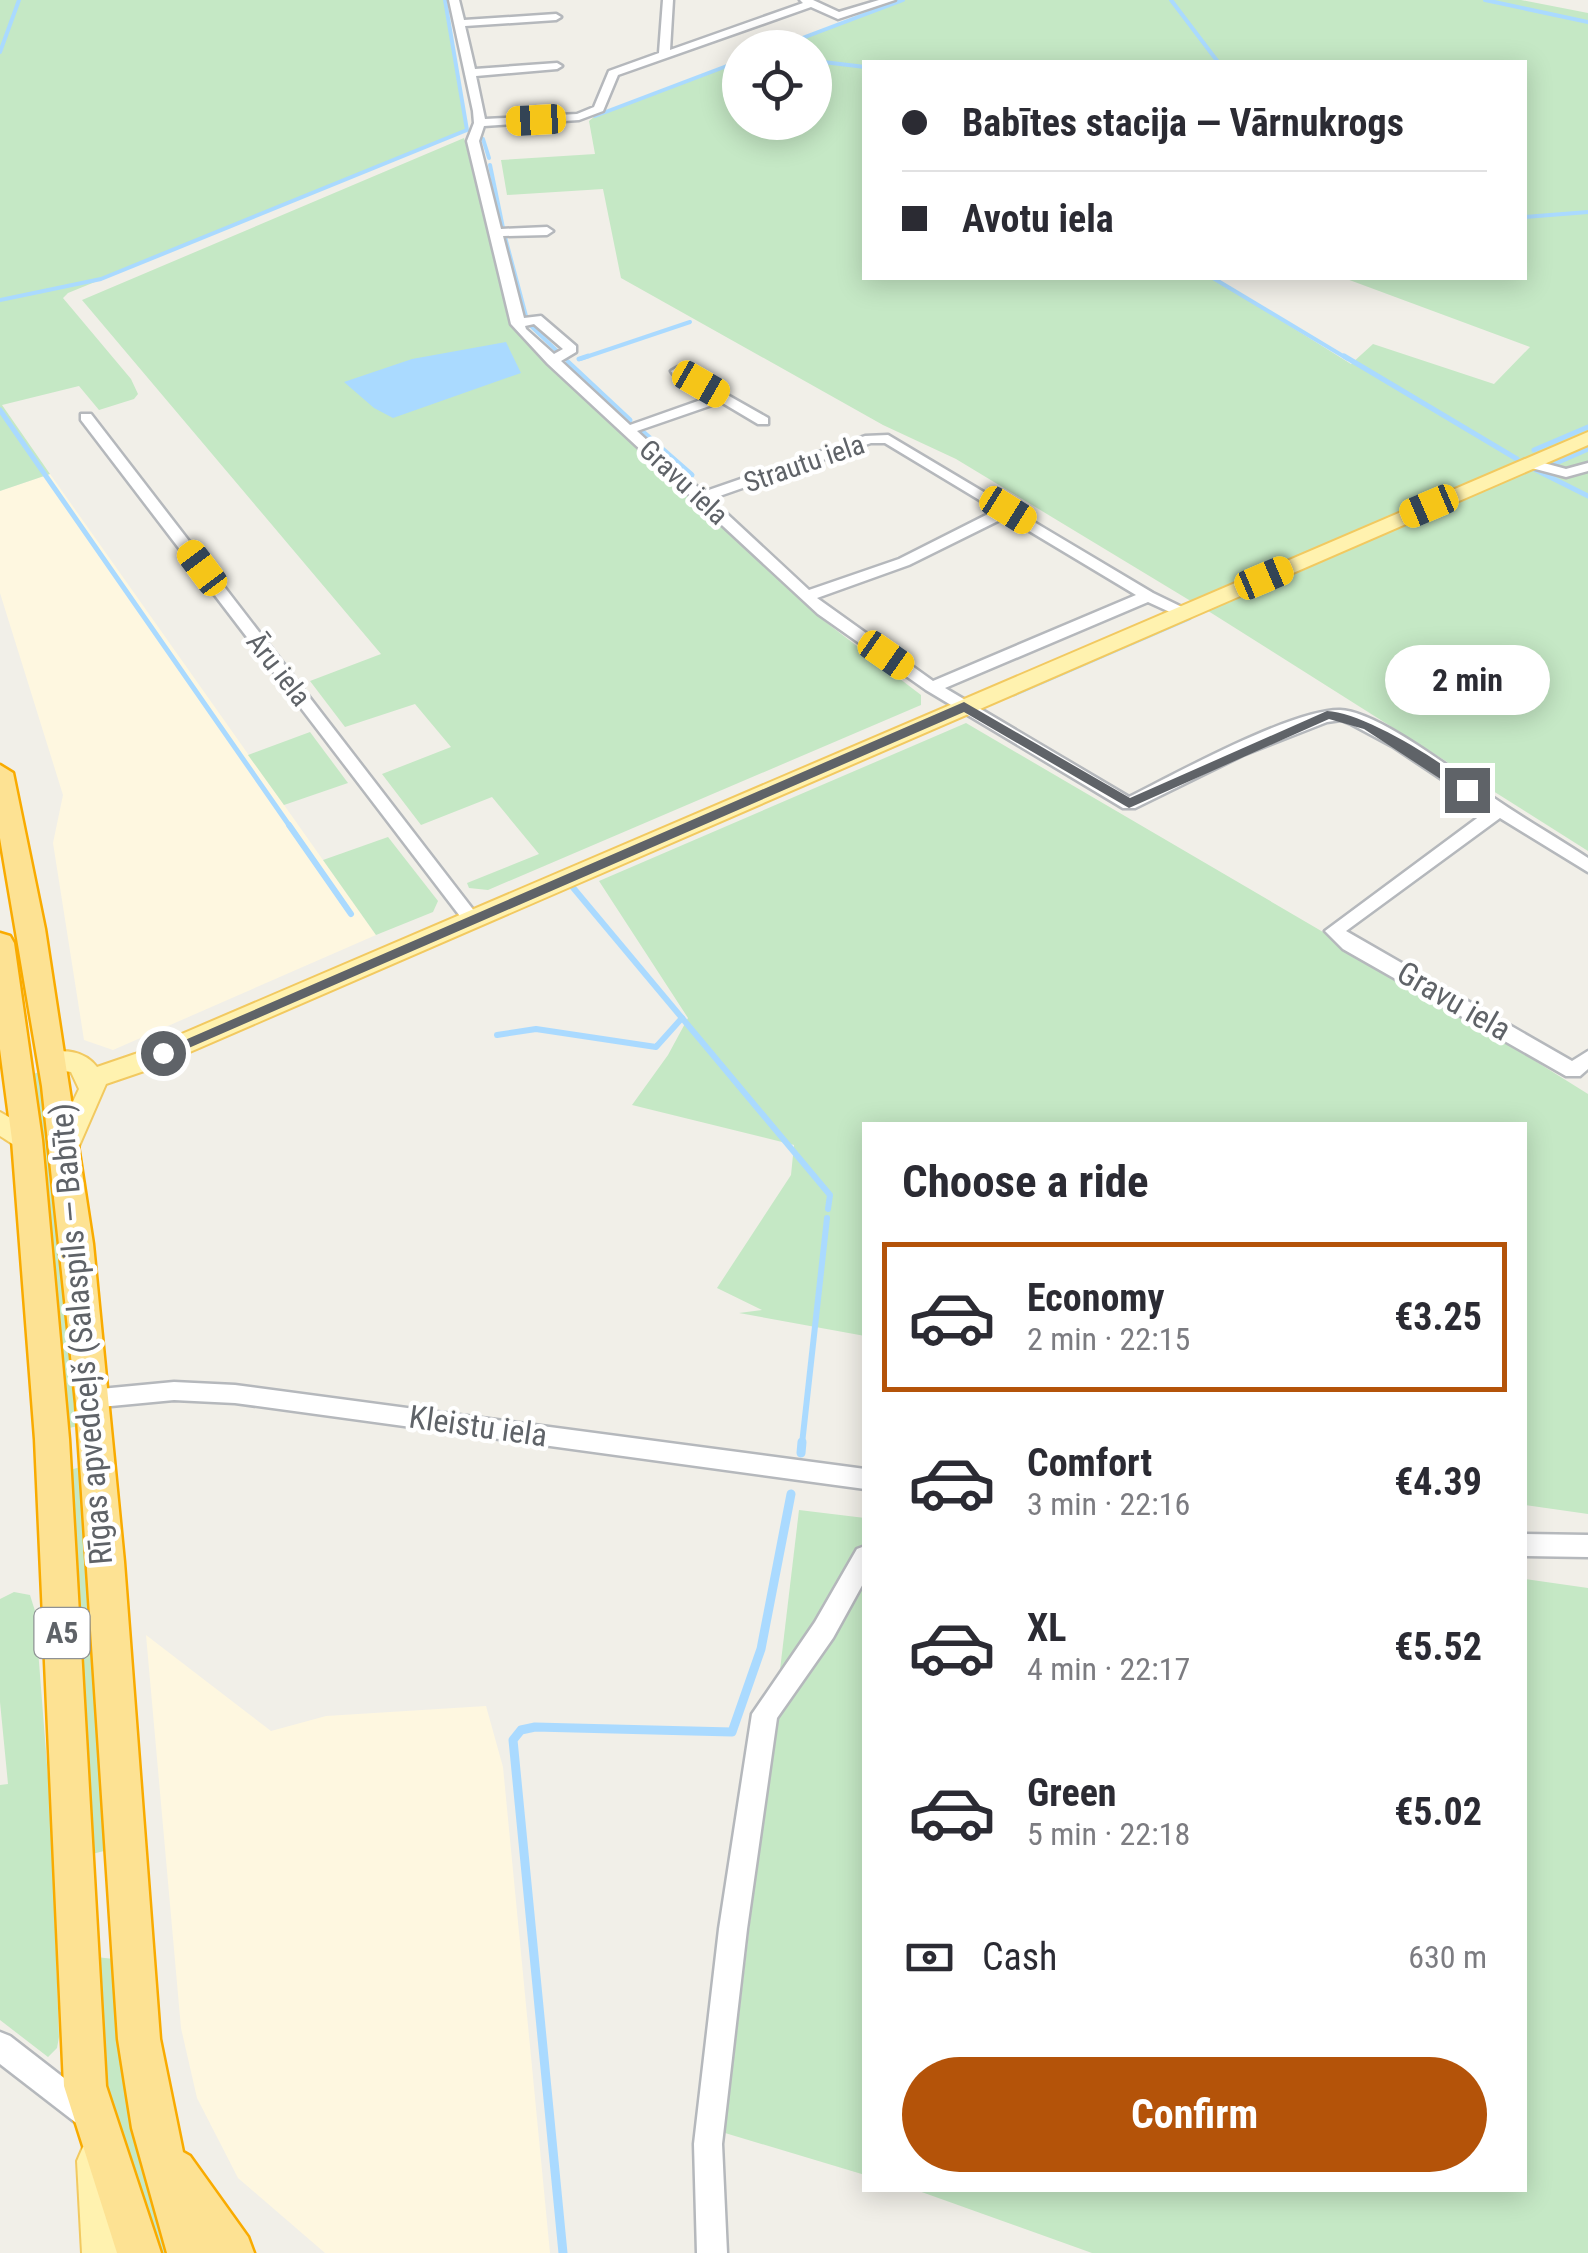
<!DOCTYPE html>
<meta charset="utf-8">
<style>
:root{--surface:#fff;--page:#f2f2f3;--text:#2b2b33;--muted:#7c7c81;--line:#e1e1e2;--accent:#b45309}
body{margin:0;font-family:"Roboto Condensed",sans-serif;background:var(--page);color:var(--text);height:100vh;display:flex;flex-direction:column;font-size:38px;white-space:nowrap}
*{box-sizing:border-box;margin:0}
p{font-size:32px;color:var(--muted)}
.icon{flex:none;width:55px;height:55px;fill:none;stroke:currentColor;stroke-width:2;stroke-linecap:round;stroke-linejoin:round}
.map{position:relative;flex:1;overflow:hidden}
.side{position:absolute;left:862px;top:1122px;width:665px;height:1070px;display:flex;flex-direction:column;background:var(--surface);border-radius:0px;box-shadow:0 5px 25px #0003}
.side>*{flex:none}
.top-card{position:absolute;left:862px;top:60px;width:665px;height:220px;border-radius:0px;box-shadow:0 5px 25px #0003;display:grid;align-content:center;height:220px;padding:0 40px;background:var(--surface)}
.buttons{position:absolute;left:722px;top:30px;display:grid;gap:20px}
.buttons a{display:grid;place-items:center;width:110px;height:110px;border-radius:50%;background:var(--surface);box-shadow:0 5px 25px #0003;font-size:50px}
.end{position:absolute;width:45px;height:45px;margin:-22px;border:12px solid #5f6368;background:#fff;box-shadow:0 0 0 5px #fff}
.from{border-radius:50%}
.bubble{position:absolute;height:70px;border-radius:35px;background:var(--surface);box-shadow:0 5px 25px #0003;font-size:32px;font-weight:700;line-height:70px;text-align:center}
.car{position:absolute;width:30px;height:60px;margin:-30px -15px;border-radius:12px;box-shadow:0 0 8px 2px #0007;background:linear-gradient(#f5c518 24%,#345 0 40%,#f5c518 0 76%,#345 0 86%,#f5c518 0)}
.top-card b{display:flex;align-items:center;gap:35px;height:95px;font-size:38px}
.top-card b+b{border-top:2px solid var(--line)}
.top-card i{width:25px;height:25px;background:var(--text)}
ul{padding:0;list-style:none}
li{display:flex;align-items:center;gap:30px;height:150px;margin:0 20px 15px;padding:0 20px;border:5px solid transparent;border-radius:0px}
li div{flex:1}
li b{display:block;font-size:38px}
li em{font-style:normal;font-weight:700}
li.current{border-color:var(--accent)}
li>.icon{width:90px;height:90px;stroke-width:1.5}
h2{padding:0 40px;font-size:45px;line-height:120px}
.pay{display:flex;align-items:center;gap:25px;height:110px;padding:0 40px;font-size:38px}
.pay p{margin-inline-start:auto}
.action{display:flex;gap:20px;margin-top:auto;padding:20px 40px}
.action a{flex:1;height:115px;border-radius:60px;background:var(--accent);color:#fff;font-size:40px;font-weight:700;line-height:115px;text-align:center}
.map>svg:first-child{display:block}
.commercial{fill:#fef7e0}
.green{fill:#c5e8c5;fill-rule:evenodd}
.water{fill:#aadaff}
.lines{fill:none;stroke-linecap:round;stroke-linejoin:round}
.stream-far3{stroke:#aadaff;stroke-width:4}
.stream-far2{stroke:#aadaff;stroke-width:5}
.stream-far1{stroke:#aadaff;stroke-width:6}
.stream{stroke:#aadaff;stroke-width:9}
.minor-casing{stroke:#b5b8bc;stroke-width:5}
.major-casing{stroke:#f2c960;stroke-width:4}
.highway-casing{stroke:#f9ab00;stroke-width:5}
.minor{fill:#fff;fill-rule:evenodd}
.major{fill:#fff2af;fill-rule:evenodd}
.highway{fill:#fde293;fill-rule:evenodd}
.route{fill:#5f6368}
.labels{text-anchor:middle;stroke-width:9;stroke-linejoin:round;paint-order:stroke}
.far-street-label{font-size:28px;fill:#5f6368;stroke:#fff}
.shield{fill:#fff;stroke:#8f9295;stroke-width:2.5}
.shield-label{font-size:30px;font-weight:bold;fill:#5f6368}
.street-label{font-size:32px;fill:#5f6368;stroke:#fff}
</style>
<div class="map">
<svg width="1588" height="2253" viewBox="0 0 1588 2253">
<rect width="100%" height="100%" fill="#f1efe8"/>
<g class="commercial">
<polygon points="50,474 376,935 113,1050 84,1040 53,843 63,795 0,593 0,491"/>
<polygon points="146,1635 271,1731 326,1716 486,1706 503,1767 550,2253 325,2253 238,2178 197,2098 181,2028"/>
</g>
<g class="green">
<polygon points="0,0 445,0 467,130 68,293 63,298 131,379 138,394 134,399 99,410 79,386 2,405 50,474 0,491"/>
<path d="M903,0H1521L1588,13V851L1205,609L1530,467L1520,461L1194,603L956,459L883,425L621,278L603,189L507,195L501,160L595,154L589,121L595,116L740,61V122H815V48L776,47ZM865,62H1525V278H1344L1530,347L1494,384L1373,344L1351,364L1213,278H865Z"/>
<polygon points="464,138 513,329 823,620 921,695 921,705 488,890 469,888 467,883 539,854 492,797 421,825 382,774 451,747 415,704 345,727 310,681 381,654 82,300"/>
<polygon points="966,723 1412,984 1588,1094 1588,1514 1525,1505 1525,1125 865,1125 865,1336 739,1313 762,1310 717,1288 791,1175 794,1145 632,1105 668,1055 688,1018 599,881"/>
<polygon points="310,732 348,783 284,805 248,755"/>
<polygon points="388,837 438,901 433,912 376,935 323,860"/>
<polygon points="43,1071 78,1426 65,1429 33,1074"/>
<polygon points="80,1467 104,1851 92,1854 67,1471"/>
<polygon points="799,1510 865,1518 865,2175 725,2133"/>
<polygon points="1525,1579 1588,1588 1588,2253 1092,2253 916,2190 1525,2190"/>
<polygon points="14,1592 30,1595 35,1611 51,1816 59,2037 57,2048 48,2057 0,2020 0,1785 8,1784 0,1702 0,1599"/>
<polygon points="96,1957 114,1959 125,2086 149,2179 174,2253 152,2253 112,2110 102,2049"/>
</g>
<polygon class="water" points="506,342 521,373 393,418 374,408 344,382 412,359"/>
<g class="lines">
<g class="stream-far3">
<polyline points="1171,0 1218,62"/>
<polyline points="1485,0 1588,22"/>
<polyline points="776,48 903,0"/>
<polyline points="0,52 19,0"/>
<polyline points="815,61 865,67"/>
<polyline points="595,116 740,61"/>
<polyline points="483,139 489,158"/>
<polyline points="490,165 503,228"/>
<polyline points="1525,217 1588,212"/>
<polyline points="505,237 526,316"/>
<polyline points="1213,278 1348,359"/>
<polyline points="0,300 101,279 467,130 445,0"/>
<polyline points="531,326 557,351"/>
<polyline points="580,359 690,322"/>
</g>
<g class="stream-far2">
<polyline points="1344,356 1517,459"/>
<polyline points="579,359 588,356"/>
<polyline points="568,362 630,420"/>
<polyline points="0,410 291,828"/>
<polyline points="644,433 692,475"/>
<polyline points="1534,450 1588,427"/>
<polyline points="1556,463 1588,449"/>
<polyline points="1532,468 1588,496"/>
<polyline points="1014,694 1189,618"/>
</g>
<g class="stream-far1">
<polyline points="289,825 351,914"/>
<polyline points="574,882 570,884 830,1195 828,1209"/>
<polyline points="497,1035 536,1029 656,1047 682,1018"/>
<polyline points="802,1444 827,1218"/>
</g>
<g class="stream">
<polyline points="801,1453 802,1442"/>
<polyline points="563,2253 513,1740 521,1730 535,1727 732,1732 761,1649 791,1494"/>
</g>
<g class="minor-casing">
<g id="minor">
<path d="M449,0H459L464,20L556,14L561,17L556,20L465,26L475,69L557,63L562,66L557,69L476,76L485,119L577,114L594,107L609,71L659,53L663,0H673L670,50L803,3L800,0H813L839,12L879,0H895L838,19L811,7L618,75L603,111L579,120L484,126L479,141L501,229L547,227L553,231L547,235L503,236L524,318L541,316L576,346V352L561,361L630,425L712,396L673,374L671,371L678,367L768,418V424H758L721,402L637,431L703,492L865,436L888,435L1153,593L1188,610L1191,613L1183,618L1148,602L945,688L1129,797C1175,774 1293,709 1340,710C1378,711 1458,774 1491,796C1523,818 1556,837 1588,858V872L1500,818L1346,931L1572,1061L1588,1051V1069L1580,1076H1566L1343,949L1325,931L1488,810L1392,746L1351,724L1341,720L1327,722L1243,755L1135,808H1123L926,690L818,614L548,364L511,324L467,141L474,123L473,111ZM534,324L563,349L554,354L526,329L525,326ZM871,443H885L996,510L899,559L809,590L711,499ZM1006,517L1136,595L933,681L817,598L909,565Z"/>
<polygon points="81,414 91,414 478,916 481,920 478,924 466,924 81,420"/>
<polygon points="1529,459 1566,469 1588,463 1588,471 1566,477 1524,466 1524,460"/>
<polygon points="174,1382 235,1385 865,1469 865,1489 235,1403 174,1400 90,1408 82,1406 79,1399 82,1392 90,1390"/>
<polygon points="1525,1534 1588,1535 1588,1557 1525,1556"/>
<polygon points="865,1546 865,1580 833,1638 777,1718 747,1929 722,2144 727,2253 697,2253 694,2144 719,1929 752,1714 815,1622 857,1549"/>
<polygon points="0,2032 10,2036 95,2102 99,2112 95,2122 85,2126 75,2122 0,2064"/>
</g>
</g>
<g class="major-casing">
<g id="major">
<path d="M1588,432V445L153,1068L106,1084L76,1153L66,1157L56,1153L52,1146L79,1089L71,1072L45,1068L41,1061L45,1054C64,1048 85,1051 97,1067L135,1054Z"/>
<path d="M0,1112L37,1133L41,1140L37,1147C21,1152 13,1144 0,1136Z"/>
<polygon points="97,2141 111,2147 117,2161 124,2253 82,2253 77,2161 83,2147"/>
</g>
</g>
<g class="highway-casing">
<g id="highway">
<polygon points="0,765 13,773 45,929 93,1244 124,1562 160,2039 183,2152 190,2156 248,2237 254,2253 167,2253 132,2128 118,2039 76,1403 42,1086 0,838"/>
<polygon points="0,933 10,936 14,943 42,1140 69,1439 106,2086 161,2253 117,2253 64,2086 35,1439 12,1140 0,1049"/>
</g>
</g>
<use href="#minor" class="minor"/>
<use href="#major" class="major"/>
<use href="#highway" class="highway"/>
</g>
<path class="route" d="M964,702L1130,798L1327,711C1363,712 1448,764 1474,790L1462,793L1364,729L1329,719L1129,808L964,712L168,1057H157L155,1053Z"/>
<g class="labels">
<g class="far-street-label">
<text transform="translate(804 463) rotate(-19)" y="10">Strautu iela</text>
<text transform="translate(684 482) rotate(43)" y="10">Gravu iela</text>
<text transform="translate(279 669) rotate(52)" y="10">Āru iela</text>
</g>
<rect class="shield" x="34.5" y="1608" width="55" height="50" rx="8"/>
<g class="shield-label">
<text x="62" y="1643">A5</text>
</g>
<g class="street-label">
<text transform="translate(1454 1001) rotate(30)" y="11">Gravu iela</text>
<text transform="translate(81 1334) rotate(-95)" y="11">Rīgas apvedceļš (Salaspils — Babīte)</text>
<text transform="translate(478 1426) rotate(8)" y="11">Kleistu iela</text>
</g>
</g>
</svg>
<div class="buttons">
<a><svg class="icon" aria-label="locate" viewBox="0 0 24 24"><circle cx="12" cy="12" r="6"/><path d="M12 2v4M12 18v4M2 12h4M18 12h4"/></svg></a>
</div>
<i class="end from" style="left:163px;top:1053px"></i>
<i class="end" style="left:1467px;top:790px"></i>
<div class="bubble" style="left:1385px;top:645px;width:165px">2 min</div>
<i class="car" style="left:536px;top:120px;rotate:267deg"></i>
<i class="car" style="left:701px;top:384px;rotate:120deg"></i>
<i class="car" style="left:1429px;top:506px;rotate:247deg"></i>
<i class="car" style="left:1008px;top:510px;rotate:122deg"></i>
<i class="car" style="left:202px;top:568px;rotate:323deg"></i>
<i class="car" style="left:1264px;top:578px;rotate:67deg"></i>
<i class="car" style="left:886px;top:655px;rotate:125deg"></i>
<div class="top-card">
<b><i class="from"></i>Babītes stacija — Vārnukrogs</b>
<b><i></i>Avotu iela</b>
</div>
<section class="side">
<h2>Choose a ride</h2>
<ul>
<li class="current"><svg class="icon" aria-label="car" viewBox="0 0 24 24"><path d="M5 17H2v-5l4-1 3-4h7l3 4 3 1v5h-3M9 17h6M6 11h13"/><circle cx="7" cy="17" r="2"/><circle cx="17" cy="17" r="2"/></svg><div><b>Economy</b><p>2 min · 22:15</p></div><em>€3.25</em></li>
<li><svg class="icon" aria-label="car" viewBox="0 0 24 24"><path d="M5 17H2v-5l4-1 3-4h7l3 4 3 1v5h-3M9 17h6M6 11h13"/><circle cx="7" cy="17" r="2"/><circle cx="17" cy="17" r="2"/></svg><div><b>Comfort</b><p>3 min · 22:16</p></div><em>€4.39</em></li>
<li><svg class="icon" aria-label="car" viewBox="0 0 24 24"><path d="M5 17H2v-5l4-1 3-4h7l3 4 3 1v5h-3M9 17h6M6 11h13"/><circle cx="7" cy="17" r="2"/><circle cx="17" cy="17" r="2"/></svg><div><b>XL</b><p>4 min · 22:17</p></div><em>€5.52</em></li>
<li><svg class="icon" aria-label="car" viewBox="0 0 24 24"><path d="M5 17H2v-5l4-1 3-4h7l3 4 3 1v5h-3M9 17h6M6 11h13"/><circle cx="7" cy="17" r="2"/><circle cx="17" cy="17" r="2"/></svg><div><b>Green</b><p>5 min · 22:18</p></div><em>€5.02</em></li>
</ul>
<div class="pay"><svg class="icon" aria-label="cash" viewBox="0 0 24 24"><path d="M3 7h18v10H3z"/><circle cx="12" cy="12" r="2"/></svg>Cash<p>630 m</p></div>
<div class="action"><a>Confirm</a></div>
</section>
</div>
